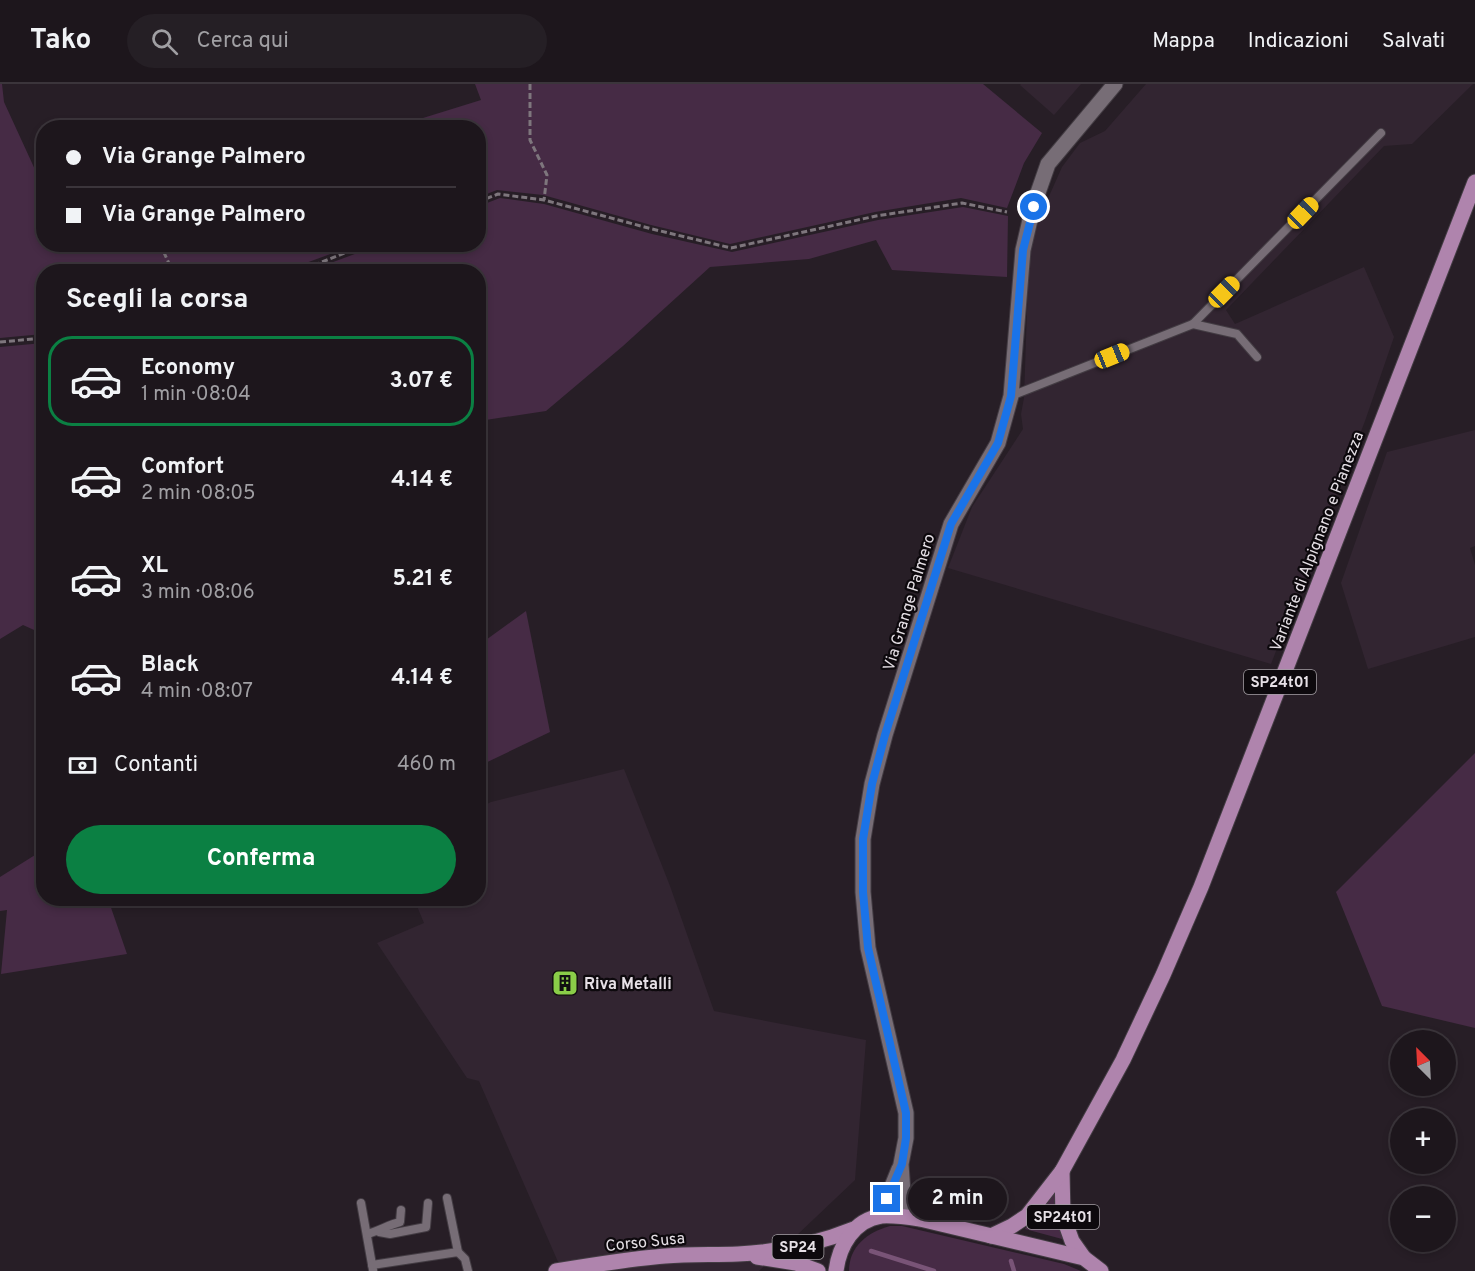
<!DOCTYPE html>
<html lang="it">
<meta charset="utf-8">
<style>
:root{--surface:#1d161c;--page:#251f25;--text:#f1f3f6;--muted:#a09fa3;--line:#3b353b;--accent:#0b8043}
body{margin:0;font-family:Overpass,sans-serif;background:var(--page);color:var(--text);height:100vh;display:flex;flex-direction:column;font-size:22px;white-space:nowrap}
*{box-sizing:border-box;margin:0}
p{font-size:20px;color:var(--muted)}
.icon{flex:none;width:33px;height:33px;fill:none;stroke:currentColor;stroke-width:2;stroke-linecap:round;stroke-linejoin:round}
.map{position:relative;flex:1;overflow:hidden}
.side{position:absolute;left:36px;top:180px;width:450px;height:642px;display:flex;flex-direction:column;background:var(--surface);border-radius:24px;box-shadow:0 3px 9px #0003,0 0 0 2px var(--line)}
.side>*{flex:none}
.top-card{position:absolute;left:36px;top:36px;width:450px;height:132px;border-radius:24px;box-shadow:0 3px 9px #0003,0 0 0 2px var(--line);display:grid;align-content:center;height:132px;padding:0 30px;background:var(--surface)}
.needle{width:39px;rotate:336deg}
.fabs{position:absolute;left:1390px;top:946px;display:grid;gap:12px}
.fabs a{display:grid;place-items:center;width:66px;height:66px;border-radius:50%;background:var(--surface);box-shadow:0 3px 9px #0003,0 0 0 2px var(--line);font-size:30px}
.end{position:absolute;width:27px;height:27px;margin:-14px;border:8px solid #1a73e8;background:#fff;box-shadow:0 0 0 3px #fff}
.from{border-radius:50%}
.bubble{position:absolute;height:42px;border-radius:21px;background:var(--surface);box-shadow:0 3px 9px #0003,0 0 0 2px var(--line);font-size:20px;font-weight:700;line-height:42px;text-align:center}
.car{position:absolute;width:18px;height:36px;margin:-18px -9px;border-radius:8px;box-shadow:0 0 4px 2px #0007;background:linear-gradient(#f5c518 24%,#345 0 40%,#f5c518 0 76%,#345 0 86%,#f5c518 0)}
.top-card b{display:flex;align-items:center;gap:21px;height:57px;font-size:22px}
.top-card b+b{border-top:2px solid var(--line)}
.top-card i{width:15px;height:15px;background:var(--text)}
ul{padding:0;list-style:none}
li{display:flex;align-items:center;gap:18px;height:90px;margin:0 12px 9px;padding:0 18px;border:3px solid transparent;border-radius:24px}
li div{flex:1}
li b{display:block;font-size:22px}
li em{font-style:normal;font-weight:700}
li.selected{border-color:var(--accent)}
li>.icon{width:54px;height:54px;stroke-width:1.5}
h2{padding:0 30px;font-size:27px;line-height:72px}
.pay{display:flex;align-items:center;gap:15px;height:66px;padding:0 30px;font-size:22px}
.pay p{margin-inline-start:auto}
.action{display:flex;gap:12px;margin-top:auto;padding:12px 30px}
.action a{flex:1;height:69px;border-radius:36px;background:var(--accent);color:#fff;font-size:24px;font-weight:700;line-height:69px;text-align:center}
header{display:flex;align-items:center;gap:36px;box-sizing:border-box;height:84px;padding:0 30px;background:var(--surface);border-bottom:2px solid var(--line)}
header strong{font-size:28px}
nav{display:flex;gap:33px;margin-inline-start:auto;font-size:21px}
.search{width:420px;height:54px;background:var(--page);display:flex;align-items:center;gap:15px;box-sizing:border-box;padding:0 21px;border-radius:33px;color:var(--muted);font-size:22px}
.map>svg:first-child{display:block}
.built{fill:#322531}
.green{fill:#462b45}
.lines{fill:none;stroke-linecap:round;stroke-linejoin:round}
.stream{stroke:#795477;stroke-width:4.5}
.lane-casing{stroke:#433c43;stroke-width:10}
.street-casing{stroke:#433c43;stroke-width:17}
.primary-casing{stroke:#433c43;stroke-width:17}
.path{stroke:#7e767d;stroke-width:3;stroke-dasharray:6 3;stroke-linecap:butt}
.lane{stroke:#776d76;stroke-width:8}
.street{stroke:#776d76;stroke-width:15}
.primary{stroke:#af84ad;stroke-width:15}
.route{stroke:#1a73e8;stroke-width:8}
.labels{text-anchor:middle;stroke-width:4.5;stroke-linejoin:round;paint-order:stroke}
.shield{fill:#0d090d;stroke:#a5a0a5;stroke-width:1.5}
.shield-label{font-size:15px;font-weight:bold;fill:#e6e0e6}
.street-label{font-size:16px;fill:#e6e0e6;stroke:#0d090d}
.poi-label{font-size:16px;font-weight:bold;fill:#e6e0e6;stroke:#0d090d;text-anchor:start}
</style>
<header>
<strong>Tako</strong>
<div class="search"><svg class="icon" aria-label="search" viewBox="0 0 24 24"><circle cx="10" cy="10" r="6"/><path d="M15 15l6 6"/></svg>Cerca qui</div>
<nav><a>Mappa</a><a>Indicazioni</a><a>Salvati</a></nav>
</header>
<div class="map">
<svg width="1475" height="1187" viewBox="0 0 1475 1187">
<rect width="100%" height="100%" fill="#271e26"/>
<g class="built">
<polygon points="1021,0 1081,0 1054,31 1020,1"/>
<polygon points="1146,0 1473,0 1412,60 1384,62 1226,226 1235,240 1364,183 1394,253 1365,337 1271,580 948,484 972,423 1023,345 1021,330 1024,314 1029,168 1042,128 1062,83 1080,59 1105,47"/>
<polygon points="1475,346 1475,462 1470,464 1475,481 1475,553 1368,585 1341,499 1387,368"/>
<polygon points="624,685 670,802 714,927 866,956 855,1096 759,1187 562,1187 479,997 467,994 377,859 424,839 414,815 478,814 479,724 491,718"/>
</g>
<g class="green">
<polygon points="0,0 2,0 4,18 43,103 44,160 355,161 284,187 44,188 43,250 0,254"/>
<polygon points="475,0 983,0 1042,49 1024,79 1007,124 961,114 875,128 730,160 651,141 543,111 497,106 479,113 478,44 394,43 481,16"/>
<polygon points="500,114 544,120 652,150 732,168 878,136 963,123 1008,132 1007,193 892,186 876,156 809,175 710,183 623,262 546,327 479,337 478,188 309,187 379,161 478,160 479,122"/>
<polygon points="43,259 43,550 23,541 0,555 0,263"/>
<polygon points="526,527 550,648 479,682 479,561"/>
<polygon points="1475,669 1475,944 1382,922 1336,808"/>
<polygon points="43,766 44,814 108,815 127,870 1,890 7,826 0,827 0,793"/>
<path d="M1052,1110H1054C1055,1126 1058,1139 1064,1154L1062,1155L1025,1145L1026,1143L1041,1127Z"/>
<path d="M890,1142H902L1064,1180L1081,1187H849C849,1162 868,1148 890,1142Z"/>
</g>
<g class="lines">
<g class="stream">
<polyline points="871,1167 934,1187"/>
<polyline points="1011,1177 1014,1187"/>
</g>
<g class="lane-casing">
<g id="lane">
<polyline points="1193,240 1237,250 1257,273"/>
<polyline points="1011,312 1193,240 1381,49"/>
<polyline points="447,1114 458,1168"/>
<polyline points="361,1119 373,1186"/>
<polyline points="379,1148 390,1150 426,1143 428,1119"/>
<path d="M367,1150C379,1147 388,1141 400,1138L401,1126"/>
<polyline points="372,1181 458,1168 465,1175 468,1187"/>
</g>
</g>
<g class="street-casing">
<g id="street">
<polyline points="880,1132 899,1085"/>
<polyline points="920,1135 910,1124 903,1109 901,1080 906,1054 906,1029 868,864 863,808 863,755 872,700 885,651 951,440 998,359 1011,312 1023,166 1033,123 1048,80 1115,0"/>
</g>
</g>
<g class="primary-casing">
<g id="primary">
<polyline points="1062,1087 1063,1132 1072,1157 1084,1174"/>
<polyline points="991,1152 1012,1142 1027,1132 1062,1087 1123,976 1163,891 1201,803 1475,98"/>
<polyline points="757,1173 796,1179 818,1187"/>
<path d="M556,1187C592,1181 628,1175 665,1172C689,1170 714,1171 738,1170C778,1168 817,1160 854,1145"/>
<path d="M836,1187C839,1162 854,1136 881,1132C894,1131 907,1133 920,1135L1084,1174L1101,1187"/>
</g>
</g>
<g class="path">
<polyline points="530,0 530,56 547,91 544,116"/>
<polyline points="478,118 498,110 544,116 652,145 731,164 876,132 962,119 1007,128"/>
<polyline points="160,160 173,188"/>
<polyline points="297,188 367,160"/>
<polyline points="0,258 44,254"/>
</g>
<use href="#lane" class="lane"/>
<use href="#street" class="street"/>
<use href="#primary" class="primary"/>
</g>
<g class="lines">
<polyline class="route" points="887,1115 902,1080 906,1054 906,1029 868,864 863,808 863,755 872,700 885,651 951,440 998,359 1011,312 1023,166 1034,123"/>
</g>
<defs>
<g id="building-square" transform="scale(1.35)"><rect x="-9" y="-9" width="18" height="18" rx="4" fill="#8ace48" stroke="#0d090d"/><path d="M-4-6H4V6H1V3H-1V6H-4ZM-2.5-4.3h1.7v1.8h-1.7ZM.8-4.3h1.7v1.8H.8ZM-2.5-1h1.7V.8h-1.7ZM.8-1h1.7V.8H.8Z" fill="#111"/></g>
</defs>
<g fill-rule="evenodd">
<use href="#building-square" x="565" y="899"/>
</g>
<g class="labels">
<g class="shield">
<rect x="1244" y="586" width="72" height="24" rx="4.5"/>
<rect x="1027" y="1121" width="72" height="24" rx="4.5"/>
<rect x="772.5" y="1151" width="51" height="24" rx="4.5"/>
</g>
<g class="shield-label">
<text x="1280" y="603">SP24t01</text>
<text x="1063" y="1138">SP24t01</text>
<text x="798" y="1168">SP24</text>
</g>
<g class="street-label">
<text transform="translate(1316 457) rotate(-69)" y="6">Variante di Alpignano e Pianezza</text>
<text transform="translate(908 518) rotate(-73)" y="6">Via Grange Palmero</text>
<text transform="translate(645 1157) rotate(-6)" y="6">Corso Susa</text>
</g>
<g class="poi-label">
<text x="584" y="905">Riva Metalli</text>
</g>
</g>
</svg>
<div class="fabs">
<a><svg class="needle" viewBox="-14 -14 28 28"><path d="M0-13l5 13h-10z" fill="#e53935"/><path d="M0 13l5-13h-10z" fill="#a09fa3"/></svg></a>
<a>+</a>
<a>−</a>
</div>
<i class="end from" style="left:1034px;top:123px"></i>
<i class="end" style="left:887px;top:1115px"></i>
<div class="bubble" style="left:908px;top:1094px;width:99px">2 min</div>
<i class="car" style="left:1303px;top:129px;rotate:44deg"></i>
<i class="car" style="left:1224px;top:208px;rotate:45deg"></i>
<i class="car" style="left:1112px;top:272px;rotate:68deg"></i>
<div class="top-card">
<b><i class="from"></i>Via Grange Palmero</b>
<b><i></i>Via Grange Palmero</b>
</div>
<section class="side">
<h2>Scegli la corsa</h2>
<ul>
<li class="selected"><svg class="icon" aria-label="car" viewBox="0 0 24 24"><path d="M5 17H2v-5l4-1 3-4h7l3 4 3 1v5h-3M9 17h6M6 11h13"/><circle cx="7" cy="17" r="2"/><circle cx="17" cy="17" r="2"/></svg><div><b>Economy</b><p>1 min · 08:04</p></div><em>3.07 €</em></li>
<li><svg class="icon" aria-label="car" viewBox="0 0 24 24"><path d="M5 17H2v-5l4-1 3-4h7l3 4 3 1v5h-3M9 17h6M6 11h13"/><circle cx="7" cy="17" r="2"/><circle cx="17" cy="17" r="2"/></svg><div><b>Comfort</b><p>2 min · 08:05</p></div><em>4.14 €</em></li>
<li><svg class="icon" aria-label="car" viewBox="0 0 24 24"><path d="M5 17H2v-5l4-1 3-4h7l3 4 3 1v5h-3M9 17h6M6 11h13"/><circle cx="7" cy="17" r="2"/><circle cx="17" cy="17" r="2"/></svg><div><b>XL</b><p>3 min · 08:06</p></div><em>5.21 €</em></li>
<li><svg class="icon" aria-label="car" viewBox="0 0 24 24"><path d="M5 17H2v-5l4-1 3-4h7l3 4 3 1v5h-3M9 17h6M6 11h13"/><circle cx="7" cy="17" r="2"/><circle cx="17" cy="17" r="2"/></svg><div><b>Black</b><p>4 min · 08:07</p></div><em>4.14 €</em></li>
</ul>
<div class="pay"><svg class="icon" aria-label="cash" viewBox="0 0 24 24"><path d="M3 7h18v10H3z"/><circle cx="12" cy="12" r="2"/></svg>Contanti<p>460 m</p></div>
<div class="action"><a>Conferma</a></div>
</section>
</div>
